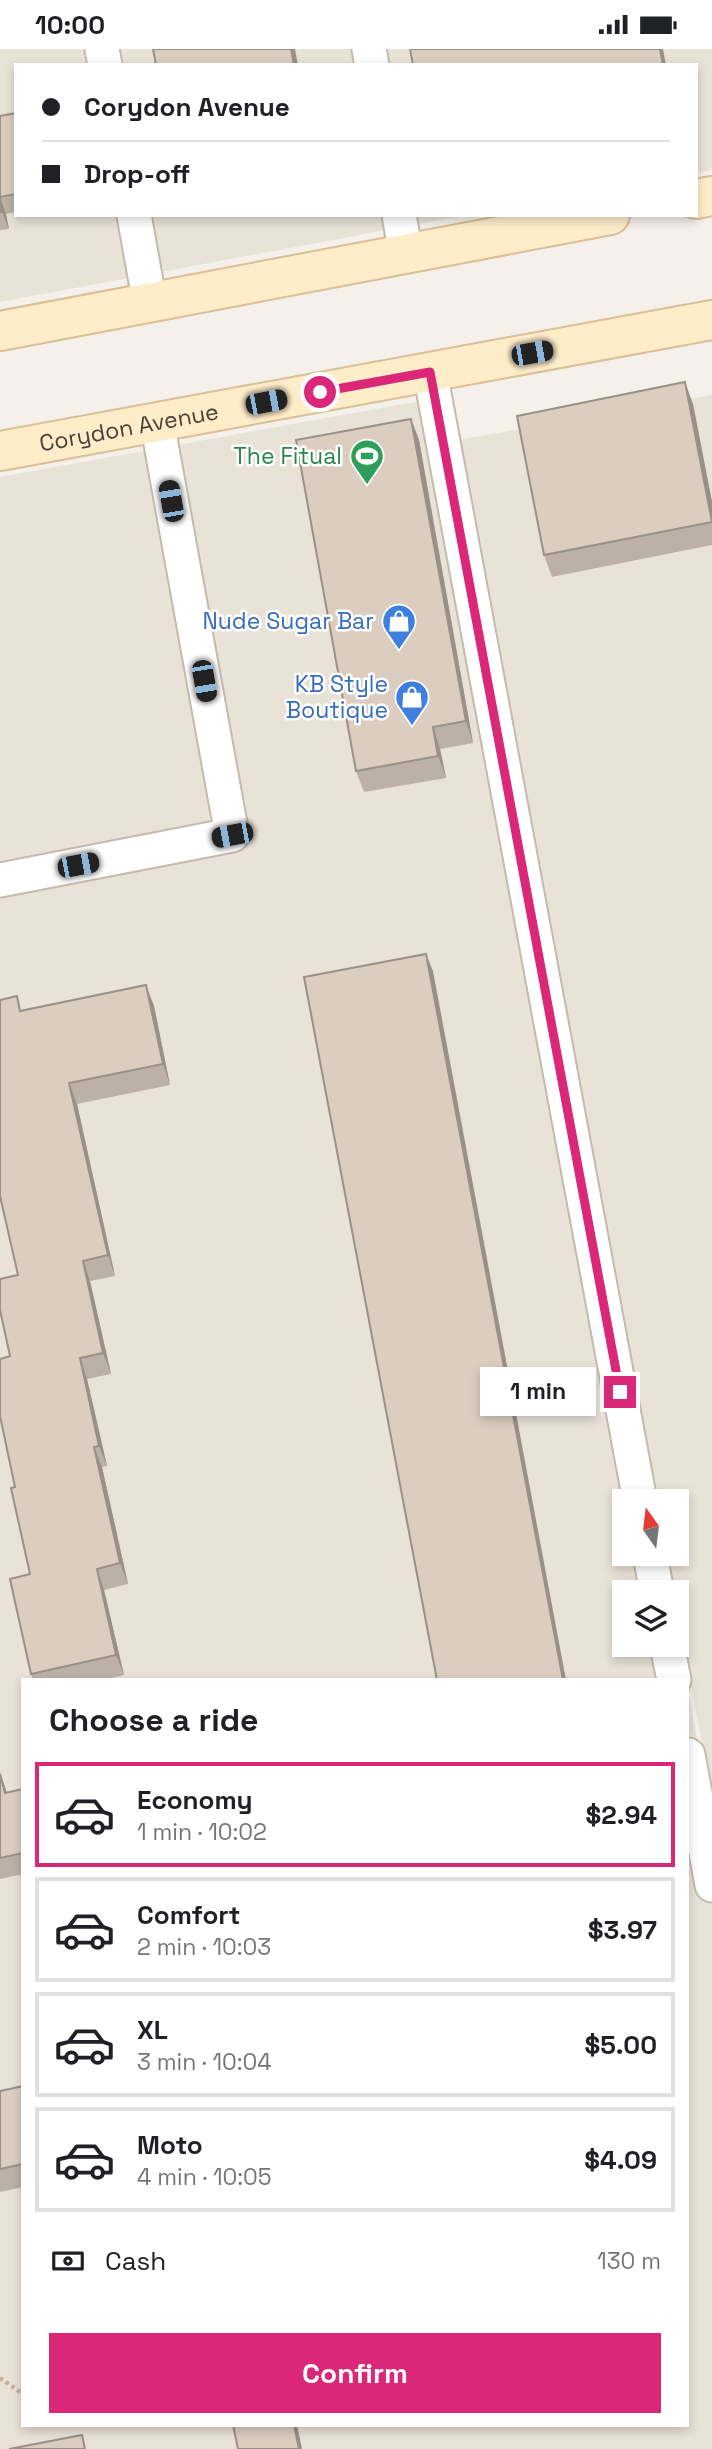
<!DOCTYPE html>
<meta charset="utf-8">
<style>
:root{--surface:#fff;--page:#f2f2f2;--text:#202124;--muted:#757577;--line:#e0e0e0;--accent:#db2777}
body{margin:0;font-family:"Space Grotesk",sans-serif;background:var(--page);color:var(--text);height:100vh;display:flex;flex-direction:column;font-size:26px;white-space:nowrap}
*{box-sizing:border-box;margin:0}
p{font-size:23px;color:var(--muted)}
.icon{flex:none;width:38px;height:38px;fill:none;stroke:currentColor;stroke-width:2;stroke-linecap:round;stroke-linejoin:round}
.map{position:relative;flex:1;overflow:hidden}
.drawer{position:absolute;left:21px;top:1629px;width:668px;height:749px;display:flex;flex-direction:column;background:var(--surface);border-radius:0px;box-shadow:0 4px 10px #0003}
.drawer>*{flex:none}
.top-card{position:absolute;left:14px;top:14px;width:684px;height:154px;border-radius:0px;box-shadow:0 4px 10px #0003;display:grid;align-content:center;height:154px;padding:0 28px;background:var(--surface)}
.needle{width:46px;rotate:346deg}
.controls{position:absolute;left:612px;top:1440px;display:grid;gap:14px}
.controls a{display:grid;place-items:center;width:77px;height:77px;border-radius:0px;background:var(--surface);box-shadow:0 4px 10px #0003;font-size:35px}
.end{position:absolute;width:32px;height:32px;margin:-16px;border:9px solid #db2777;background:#fff;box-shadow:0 0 0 4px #fff}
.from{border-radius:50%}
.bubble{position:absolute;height:49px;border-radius:0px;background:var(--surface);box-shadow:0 4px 10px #0003;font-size:23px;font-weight:700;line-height:49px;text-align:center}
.car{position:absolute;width:21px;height:42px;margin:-21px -10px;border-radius:9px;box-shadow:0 0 5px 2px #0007;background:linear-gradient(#222 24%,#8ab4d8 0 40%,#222 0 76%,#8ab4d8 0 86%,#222 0)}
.top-card b{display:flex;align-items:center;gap:24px;height:66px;font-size:26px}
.top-card b+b{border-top:2px solid var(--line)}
.top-card i{width:18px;height:18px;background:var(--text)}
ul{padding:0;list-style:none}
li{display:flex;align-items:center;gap:21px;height:105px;margin:0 14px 10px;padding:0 14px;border:4px solid var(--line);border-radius:0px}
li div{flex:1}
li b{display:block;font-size:26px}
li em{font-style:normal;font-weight:700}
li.current{border-color:var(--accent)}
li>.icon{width:63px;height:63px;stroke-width:1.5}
h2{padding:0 28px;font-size:32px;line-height:84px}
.pay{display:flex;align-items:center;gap:18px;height:77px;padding:0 28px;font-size:26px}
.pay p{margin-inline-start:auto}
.cta{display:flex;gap:14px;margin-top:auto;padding:14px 28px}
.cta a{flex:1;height:80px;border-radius:0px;background:var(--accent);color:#fff;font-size:28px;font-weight:700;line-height:80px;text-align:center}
.status{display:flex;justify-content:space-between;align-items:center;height:49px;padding:0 35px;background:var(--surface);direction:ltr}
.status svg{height:19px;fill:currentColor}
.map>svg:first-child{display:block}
.residential{fill:#e9e2d7}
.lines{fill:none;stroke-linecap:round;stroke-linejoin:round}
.service-casing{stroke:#c4baae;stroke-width:37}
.secondary-casing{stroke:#d7c098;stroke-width:42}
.path{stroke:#c4b29c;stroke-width:4.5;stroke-dasharray:3.5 3.5;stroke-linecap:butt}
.service{stroke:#fff;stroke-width:33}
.secondary{stroke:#ffedca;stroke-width:38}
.wall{fill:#bcb1a6}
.shaded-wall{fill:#999087}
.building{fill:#dbcec1;stroke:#999087;stroke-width:2}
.route{stroke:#db2777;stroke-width:9}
.labels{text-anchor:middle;stroke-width:5;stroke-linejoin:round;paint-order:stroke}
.street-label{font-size:23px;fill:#4a4037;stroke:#fff}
.leisure-label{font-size:23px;fill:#27864d;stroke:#fff;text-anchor:end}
.shop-label{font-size:23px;fill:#366cbe;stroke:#fff;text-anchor:end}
</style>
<div class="status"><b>10:00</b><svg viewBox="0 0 49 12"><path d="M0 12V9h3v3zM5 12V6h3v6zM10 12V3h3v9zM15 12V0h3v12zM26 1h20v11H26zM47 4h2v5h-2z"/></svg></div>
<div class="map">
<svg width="712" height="2400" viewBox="0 0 712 2400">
<rect width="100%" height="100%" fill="#f5f0e9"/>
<g class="residential">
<polygon points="0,0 712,0 712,121 697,124 696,16 16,16 16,166 467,166 0,253"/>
<polygon points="712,346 712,1748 677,1562 677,1544 674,1543 667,1505 677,1505 677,1452 657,1452 515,693 625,1452 625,1505 663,1505 670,1543 625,1544 625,1596 677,1596 686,1631 23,1631 23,2376 688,2376 688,1641 712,1774 712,2400 0,2400 0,428 448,347 459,391"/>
</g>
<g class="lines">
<g class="service-casing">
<g id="service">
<polyline points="102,0 105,16"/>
<polyline points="369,0 372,16"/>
<polyline points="134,166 150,255"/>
<polyline points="399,166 406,205"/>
<polyline points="430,323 640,1452"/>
<polyline points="0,831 232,786 157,373"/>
<polyline points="650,1505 657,1544"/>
<polyline points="667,1596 674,1631"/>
<polyline points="688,1706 712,1836"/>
</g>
</g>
<g class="secondary-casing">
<g id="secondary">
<polyline points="696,150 712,147"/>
<polyline points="0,282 610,166"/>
<path id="s1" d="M0,402L712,271"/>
</g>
</g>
<polyline class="path" points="0,2329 23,2345"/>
<use href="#service" class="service"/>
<use href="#secondary" class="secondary"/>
</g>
<g class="wall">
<polygon points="16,64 16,163 6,165 9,180 0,181 0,67"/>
<polygon points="693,355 712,453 712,496 552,528 544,506"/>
<polygon points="411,370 419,391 473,694 440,700 446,729 364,743 356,722"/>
<polygon points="154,957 170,1036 77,1055 115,1227 90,1232 111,1325 87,1330 107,1417 102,1418 128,1535 104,1541 124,1626 103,1631 33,1631 31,1625 30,1525 15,1438 10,1307 18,1226 22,961"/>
<polygon points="0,1724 7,1744 23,1740 23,1825 0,1830"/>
<polygon points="23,2037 23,2138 0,2143 0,2042"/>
</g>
<g class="shaded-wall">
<polygon points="291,0 295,0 298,16 294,16"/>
<polygon points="660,0 663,0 666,16 663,16"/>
<polygon points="0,148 6,165 9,180 2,163"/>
<polygon points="685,333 693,355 712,453 712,472"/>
<polygon points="411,370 419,391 473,694 466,672"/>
<polygon points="433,678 440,700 446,729 438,707"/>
<polygon points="426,905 433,922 566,1631 563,1631"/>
<polygon points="146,936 154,957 170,1036 163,1015"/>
<polygon points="69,1034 77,1055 115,1227 108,1206"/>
<polygon points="83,1212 90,1232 111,1325 103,1304"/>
<polygon points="80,1309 87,1330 107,1417 99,1397"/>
<polygon points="94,1398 102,1418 128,1535 120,1514"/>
<polygon points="97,1520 104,1541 124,1626 116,1606"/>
<polygon points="0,1724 6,1741 12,1764 5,1744"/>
<polygon points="294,2376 297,2376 302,2400 299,2400"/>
</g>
<g class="building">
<polygon points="153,0 291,0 294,16 156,16"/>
<polygon points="410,0 660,0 663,16 413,16"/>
<polygon points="16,64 16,145 0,148 0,67"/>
<polygon points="0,148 2,163 0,163"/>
<polygon points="685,333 712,473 544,506 517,367"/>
<polygon points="411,370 466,672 433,678 438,707 356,722 296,391"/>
<polygon points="426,905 563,1631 437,1631 304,928"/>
<polygon points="146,936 163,1015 69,1034 108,1206 83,1212 103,1304 80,1309 99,1397 94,1398 120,1514 97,1520 116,1606 31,1625 10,1530 30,1525 11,1439 15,1438 0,1367 0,1310 10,1307 0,1261 0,1230 18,1226 0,1147 0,951 17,947 20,962"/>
<polygon points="0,1725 5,1744 23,1740 23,1804 0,1809"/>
<polygon points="23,2037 23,2115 0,2120 0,2042"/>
<polygon points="233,2376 294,2376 299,2400 238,2400"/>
<polygon points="82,2386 85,2400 9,2400"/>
</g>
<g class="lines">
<polyline class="route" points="320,343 430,323 620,1343"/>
</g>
<defs>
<g id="stadium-pin" transform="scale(1.75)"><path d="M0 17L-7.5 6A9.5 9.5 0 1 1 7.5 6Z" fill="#2e9e5b" stroke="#fff"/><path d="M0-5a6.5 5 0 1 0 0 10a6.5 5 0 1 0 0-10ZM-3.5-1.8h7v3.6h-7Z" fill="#fff"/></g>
<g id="shop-pin" transform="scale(1.75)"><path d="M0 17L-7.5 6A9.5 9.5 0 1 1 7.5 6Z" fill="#3f7fe0" stroke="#fff"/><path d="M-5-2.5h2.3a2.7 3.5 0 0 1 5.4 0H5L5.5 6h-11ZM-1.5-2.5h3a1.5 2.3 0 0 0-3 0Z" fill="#fff"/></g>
</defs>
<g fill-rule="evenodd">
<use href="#stadium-pin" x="367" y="407"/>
<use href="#shop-pin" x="399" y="572"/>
<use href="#shop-pin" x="412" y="648"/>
</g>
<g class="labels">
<g class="street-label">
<text dy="8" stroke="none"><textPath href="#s1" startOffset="131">Corydon Avenue</textPath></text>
</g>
<g class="leisure-label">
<text x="342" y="415">The Fitual</text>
</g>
<g class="shop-label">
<text x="374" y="580">Nude Sugar Bar</text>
<text x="388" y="643">KB Style<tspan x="388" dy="26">Boutique</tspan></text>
</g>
</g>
</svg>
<div class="controls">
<a><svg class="needle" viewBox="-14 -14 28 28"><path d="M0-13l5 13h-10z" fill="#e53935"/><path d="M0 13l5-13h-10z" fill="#757577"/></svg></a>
<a><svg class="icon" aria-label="layers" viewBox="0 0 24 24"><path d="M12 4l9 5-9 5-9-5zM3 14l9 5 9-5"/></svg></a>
</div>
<i class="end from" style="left:320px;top:343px"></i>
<i class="end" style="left:620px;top:1343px"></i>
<div class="bubble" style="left:480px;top:1318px;width:116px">1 min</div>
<i class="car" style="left:532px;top:304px;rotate:80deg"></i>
<i class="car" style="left:266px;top:353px;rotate:79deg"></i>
<i class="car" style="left:171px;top:452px;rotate:350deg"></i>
<i class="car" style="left:204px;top:632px;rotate:170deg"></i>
<i class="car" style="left:232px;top:786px;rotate:259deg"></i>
<i class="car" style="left:78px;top:816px;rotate:79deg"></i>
<div class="top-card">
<b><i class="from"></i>Corydon Avenue</b>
<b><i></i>Drop-off</b>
</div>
<section class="drawer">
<h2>Choose a ride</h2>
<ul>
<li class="current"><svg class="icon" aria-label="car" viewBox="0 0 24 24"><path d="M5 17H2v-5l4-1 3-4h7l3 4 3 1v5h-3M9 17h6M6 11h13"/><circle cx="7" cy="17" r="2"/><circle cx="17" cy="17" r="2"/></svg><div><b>Economy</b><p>1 min · 10:02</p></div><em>$2.94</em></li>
<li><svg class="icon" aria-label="car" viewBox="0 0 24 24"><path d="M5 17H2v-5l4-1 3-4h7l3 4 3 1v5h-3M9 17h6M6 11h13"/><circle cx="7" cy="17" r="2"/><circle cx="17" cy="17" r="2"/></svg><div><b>Comfort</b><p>2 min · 10:03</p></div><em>$3.97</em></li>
<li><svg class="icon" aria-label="car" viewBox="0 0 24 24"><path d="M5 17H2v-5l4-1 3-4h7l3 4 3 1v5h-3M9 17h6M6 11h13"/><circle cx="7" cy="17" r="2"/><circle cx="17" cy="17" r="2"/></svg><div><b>XL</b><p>3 min · 10:04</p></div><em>$5.00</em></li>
<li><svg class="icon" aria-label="car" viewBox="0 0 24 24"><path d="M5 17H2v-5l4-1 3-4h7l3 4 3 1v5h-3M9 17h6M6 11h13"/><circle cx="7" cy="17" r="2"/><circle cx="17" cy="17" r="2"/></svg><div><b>Moto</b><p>4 min · 10:05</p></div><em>$4.09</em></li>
</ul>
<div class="pay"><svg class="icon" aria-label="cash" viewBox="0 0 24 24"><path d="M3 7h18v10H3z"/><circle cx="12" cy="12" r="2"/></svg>Cash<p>130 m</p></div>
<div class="cta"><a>Confirm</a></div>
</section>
</div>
